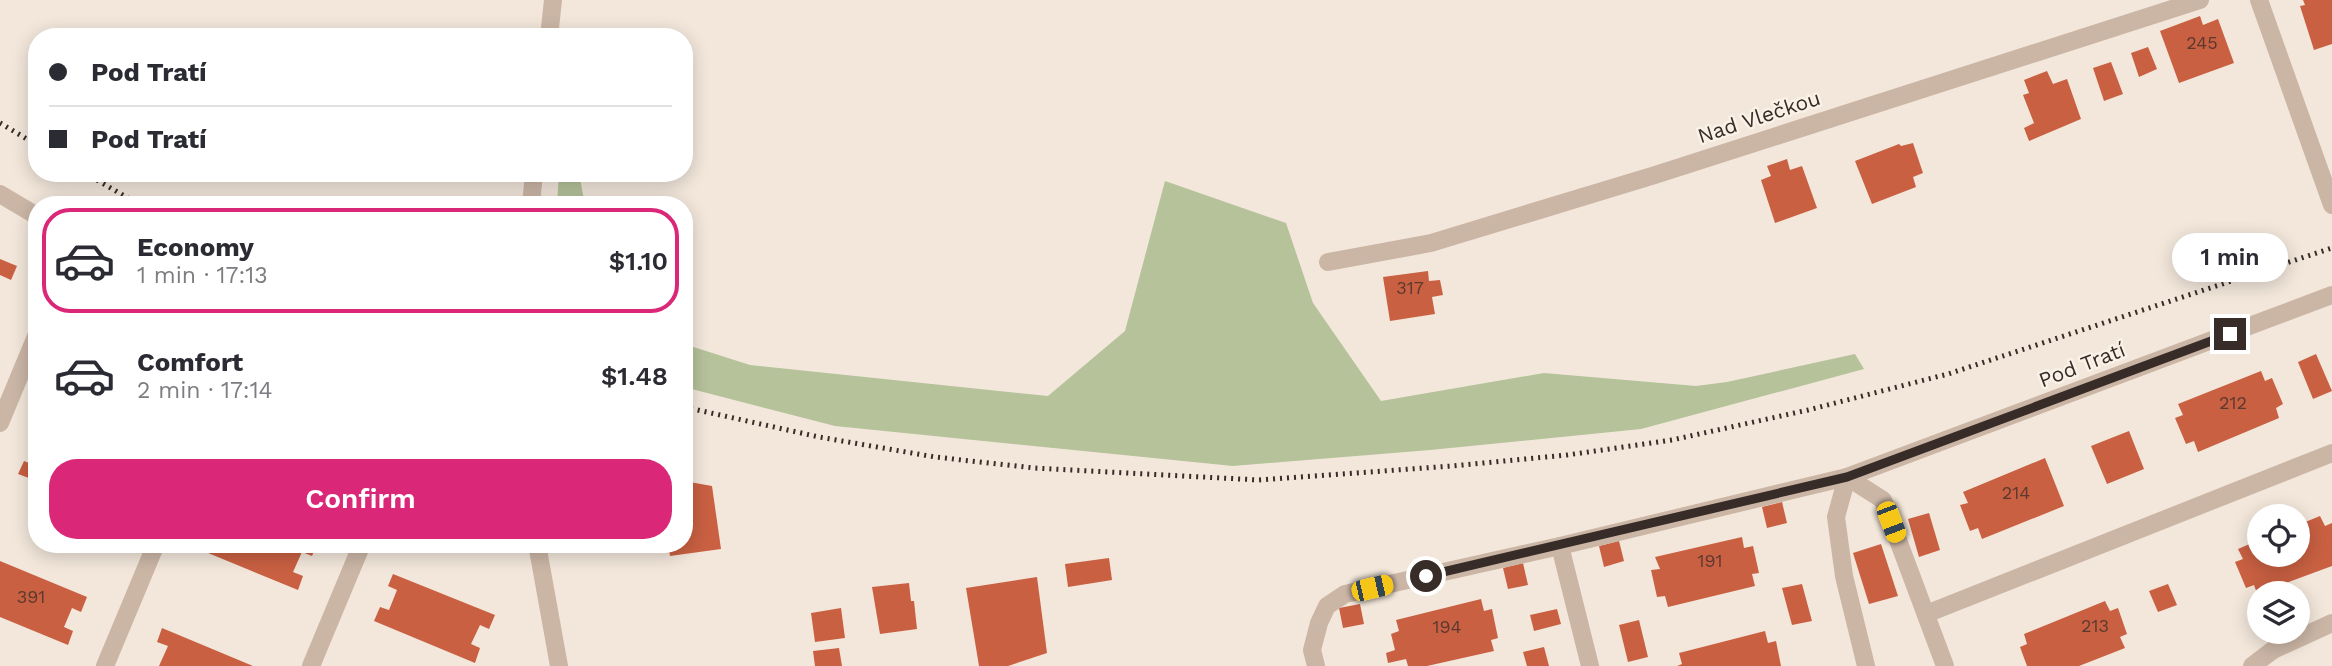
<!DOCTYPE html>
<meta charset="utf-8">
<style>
:root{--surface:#fff;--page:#f7f7f7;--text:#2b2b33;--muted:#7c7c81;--line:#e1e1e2;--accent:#db2777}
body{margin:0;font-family:"Work Sans",sans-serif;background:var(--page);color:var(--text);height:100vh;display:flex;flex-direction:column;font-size:26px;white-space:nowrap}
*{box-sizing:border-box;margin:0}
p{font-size:23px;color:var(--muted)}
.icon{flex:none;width:38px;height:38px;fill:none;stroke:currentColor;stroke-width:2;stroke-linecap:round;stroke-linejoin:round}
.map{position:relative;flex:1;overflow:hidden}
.side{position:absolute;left:28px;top:196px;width:665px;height:357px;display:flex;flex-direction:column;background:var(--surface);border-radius:28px;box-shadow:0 4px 18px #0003}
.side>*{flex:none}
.top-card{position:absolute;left:28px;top:28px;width:665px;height:154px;border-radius:28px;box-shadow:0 4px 18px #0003;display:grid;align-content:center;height:154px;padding:0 21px;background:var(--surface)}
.fabs{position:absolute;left:2247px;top:504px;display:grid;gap:14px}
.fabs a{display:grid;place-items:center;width:63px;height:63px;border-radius:50%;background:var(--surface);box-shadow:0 4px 18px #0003;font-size:35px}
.end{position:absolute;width:32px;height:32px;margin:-16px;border:9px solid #372c27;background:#fff;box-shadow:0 0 0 4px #fff}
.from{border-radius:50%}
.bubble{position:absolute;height:49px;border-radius:24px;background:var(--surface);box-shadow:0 4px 18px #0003;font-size:23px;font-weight:600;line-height:49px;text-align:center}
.car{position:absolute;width:21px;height:42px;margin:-21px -10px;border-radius:9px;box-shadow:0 0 5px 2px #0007;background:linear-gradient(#f5c518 24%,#345 0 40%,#f5c518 0 76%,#345 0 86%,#f5c518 0)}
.top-card b{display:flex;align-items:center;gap:24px;height:66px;font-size:26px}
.top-card b+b{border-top:2px solid var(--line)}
.top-card i{width:18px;height:18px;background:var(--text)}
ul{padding:12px 0 0;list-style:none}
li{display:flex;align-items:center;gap:21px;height:105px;margin:0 14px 10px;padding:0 7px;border:4px solid transparent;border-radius:28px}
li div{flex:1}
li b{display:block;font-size:26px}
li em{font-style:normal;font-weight:600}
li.current{border-color:var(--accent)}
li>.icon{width:63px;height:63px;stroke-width:1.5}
.cta{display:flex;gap:14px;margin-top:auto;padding:14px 21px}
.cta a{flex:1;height:80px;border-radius:28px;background:var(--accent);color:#fff;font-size:28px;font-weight:600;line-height:80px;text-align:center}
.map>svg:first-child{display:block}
.green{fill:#b5c29a}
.building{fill:#c96042}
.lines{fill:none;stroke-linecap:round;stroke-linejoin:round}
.street{stroke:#cbb6a6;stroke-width:18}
.rail{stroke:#372c27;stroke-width:5;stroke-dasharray:2 5;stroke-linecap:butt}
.route{stroke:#372c27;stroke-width:9}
.labels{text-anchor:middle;stroke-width:5;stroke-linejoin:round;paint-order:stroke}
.number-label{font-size:18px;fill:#5c392e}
.street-label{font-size:21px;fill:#372c27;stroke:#faf1e7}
</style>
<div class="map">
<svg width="2332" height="666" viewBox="0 0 2332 666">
<rect width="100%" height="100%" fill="#f3e7db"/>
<g class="green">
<polygon points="559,173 579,173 585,205 557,205"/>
<polygon points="1165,181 1286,223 1313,303 1381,401 1544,373 1696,386 1727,382 1855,354 1864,369 1641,429 1430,450 1233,466 835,426 684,387 684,344 750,365 1048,396 1125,331"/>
</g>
<g class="building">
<polygon points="2303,0 2332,0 2332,44 2314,50 2300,6 2305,5"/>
<polygon points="2200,16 2203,25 2218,19 2234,63 2179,83 2160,31"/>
<polygon points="2148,47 2157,69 2139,77 2131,53"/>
<polygon points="2111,62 2123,94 2104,101 2093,68"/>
<polygon points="2047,71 2053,84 2067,79 2081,119 2029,141 2024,128 2034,123 2023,95 2029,93 2024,80"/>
<polygon points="1913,143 1923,173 1913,177 1916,187 1872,204 1855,161 1899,144 1901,146"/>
<polygon points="1787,159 1790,170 1802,166 1817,208 1775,223 1761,180 1771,176 1767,166"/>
<polygon points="0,259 17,266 11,280 0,275"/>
<polygon points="1428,271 1429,281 1440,280 1443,295 1432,297 1435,314 1390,321 1383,277"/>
<polygon points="2316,354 2332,391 2313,399 2298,362"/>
<polygon points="2261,371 2265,381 2272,378 2283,404 2276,408 2279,418 2198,452 2194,441 2186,444 2175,418 2183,415 2178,404"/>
<polygon points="2129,431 2144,469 2107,484 2091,446"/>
<polygon points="2045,458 2064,506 1982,539 1978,528 1970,531 1960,505 1968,503 1963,492"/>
<polygon points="37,459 37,481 18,474 24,461 34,465"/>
<polygon points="684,481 712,486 721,549 670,556 668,544 684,544"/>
<polygon points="1782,502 1787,523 1767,528 1762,507"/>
<polygon points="1929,513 1940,550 1919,557 1908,519"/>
<polygon points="2320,516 2325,526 2332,523 2332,566 2259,593 2259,599 2254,585 2246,588 2235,562 2243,559 2238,549 2259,540 2259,555 2298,555 2298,525"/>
<polygon points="1742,537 1744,548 1753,546 1759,573 1752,574 1755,586 1668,607 1665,596 1657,597 1651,570 1660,569 1655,557"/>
<polygon points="1619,541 1624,561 1604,567 1599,546"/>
<polygon points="198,544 317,544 312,556 302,552 293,572 303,576 298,590 196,548"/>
<polygon points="1881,544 1898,596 1869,604 1853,553"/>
<polygon points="1109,558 1112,580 1068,587 1065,564"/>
<polygon points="0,561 87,597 81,612 72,608 64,627 73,631 68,645 0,617"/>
<polygon points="1523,563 1528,585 1508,589 1503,568"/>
<polygon points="393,574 495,615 489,629 480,625 471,644 480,648 475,663 374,621 380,607 389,610 397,590 388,586"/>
<polygon points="1037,577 1047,653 1008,666 979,666 966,588"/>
<polygon points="909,583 911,601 914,601 917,629 880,634 872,587"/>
<polygon points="1802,584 1812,621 1792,625 1782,588"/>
<polygon points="2168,584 2177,605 2158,612 2149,591"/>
<polygon points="1481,599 1484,611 1492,609 1498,638 1491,640 1494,651 1427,666 1408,666 1406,659 1388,663 1386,653 1395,650 1391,634 1399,631 1396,620"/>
<polygon points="2105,601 2110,611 2118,608 2127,634 2120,637 2125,648 2079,666 2027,666 2020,647 2027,644 2024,634"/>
<polygon points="1360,604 1364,624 1343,628 1339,608"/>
<polygon points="841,608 845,638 815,642 811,613"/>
<polygon points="1557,609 1561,624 1534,631 1530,615"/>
<polygon points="1639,620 1648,657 1628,662 1619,625"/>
<polygon points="162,628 253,666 159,666 168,646 157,642"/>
<polygon points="1765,631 1768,643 1776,641 1781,666 1677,666 1682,664 1679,653"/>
<polygon points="1544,647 1549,666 1527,666 1523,652"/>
<polygon points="839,648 842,666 815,666 813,651"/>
</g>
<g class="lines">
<g class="street">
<polyline points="2259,0 2332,205"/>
<polyline points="549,37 553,0"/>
<polyline points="0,194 37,216"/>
<polyline points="531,205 534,173"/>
<polyline points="1328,262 1431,243 1655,175 2200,0"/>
<polyline points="0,423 37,334"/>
<polyline points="537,544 559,666"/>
<polyline points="1926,614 2332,453"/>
<polyline points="105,666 156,544"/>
<polyline points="311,666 362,544"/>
<polyline points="1316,666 1312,650 1319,623 1327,606 1345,594 1560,546"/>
<polyline points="1590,666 1560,546 1847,477 1836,517 1844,576 1866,666"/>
<polyline points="1945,666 1883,500 1847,477 2332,295"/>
<polyline points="2252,666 2273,650 2332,623"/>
</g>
<g class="rail">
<polyline points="0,123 37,145"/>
<polyline points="85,173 140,205"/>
<polyline points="684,407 819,437 935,457 1034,468 1259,480 1452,466 1567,455 1672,440 1808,410 1948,374 2332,248"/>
</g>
</g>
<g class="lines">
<polyline class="route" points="1426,576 1847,477 2230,334"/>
</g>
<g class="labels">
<g class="number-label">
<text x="2202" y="49">245</text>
<text x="1410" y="294">317</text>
<text x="2233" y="409">212</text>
<text x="2016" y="499">214</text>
<text x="1710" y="567">191</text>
<text x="31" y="603">391</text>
<text x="2095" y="632">213</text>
<text x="1447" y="633">194</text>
</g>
<g class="street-label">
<text transform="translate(1759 117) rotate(-18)" y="7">Nad Vlečkou</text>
<text transform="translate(2082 365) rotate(-21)" y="7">Pod Tratí</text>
</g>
</g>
</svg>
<div class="fabs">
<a><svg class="icon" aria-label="locate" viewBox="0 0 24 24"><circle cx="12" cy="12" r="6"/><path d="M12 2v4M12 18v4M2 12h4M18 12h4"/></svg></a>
<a><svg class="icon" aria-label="layers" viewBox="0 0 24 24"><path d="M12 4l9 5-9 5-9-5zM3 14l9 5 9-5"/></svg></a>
</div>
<i class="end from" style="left:1426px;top:576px"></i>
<i class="end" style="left:2230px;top:334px"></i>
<div class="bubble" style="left:2172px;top:233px;width:116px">1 min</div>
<i class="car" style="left:1891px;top:522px;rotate:159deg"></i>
<i class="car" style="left:1372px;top:588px;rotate:77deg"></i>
<div class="top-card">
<b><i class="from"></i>Pod Tratí</b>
<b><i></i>Pod Tratí</b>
</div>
<section class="side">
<ul>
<li class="current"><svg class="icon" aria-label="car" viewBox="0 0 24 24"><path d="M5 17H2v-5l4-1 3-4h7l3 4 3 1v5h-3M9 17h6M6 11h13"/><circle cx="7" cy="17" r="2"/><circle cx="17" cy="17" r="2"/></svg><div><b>Economy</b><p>1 min · 17:13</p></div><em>$1.10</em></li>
<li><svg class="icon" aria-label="car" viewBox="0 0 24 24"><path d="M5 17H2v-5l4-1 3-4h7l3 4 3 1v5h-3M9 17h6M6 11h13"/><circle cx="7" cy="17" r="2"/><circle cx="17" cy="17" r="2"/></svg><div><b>Comfort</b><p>2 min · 17:14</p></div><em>$1.48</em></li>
</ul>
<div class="cta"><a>Confirm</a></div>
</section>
</div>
